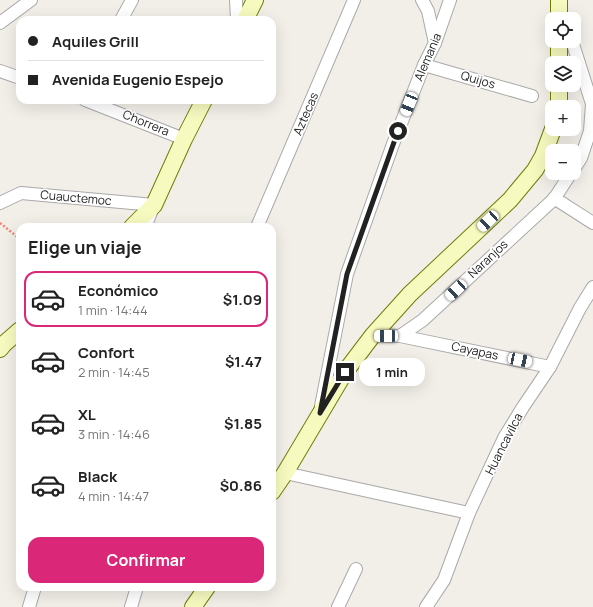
<!DOCTYPE html>
<html lang="es">
<meta charset="utf-8">
<style>
:root{--surface:#fff;--page:#f2f2f2;--text:#222;--muted:#767676;--line:#e0e0e0;--accent:#db2777}
body{margin:0;font-family:Manrope,sans-serif;background:var(--page);color:var(--text);height:100vh;display:flex;flex-direction:column;font-size:15px;white-space:nowrap}
*{box-sizing:border-box;margin:0}
p{font-size:13px;color:var(--muted)}
.icon{flex:none;width:22px;height:22px;fill:none;stroke:currentColor;stroke-width:2;stroke-linecap:round;stroke-linejoin:round}
.map{position:relative;flex:1;overflow:hidden}
.sheet{position:absolute;left:16px;top:223px;width:260px;height:368px;display:flex;flex-direction:column;background:var(--surface);border-radius:12px;box-shadow:0 4px 16px #0002}
.sheet>*{flex:none}
.hud{position:absolute;left:16px;top:16px;width:260px;height:88px;border-radius:12px;box-shadow:0 4px 16px #0002;display:grid;align-content:center;height:88px;padding:0 12px;background:var(--surface)}
.buttons{position:absolute;left:545px;top:12px;display:grid;gap:8px}
.buttons a{display:grid;place-items:center;width:36px;height:36px;border-radius:8px;background:var(--surface);box-shadow:0 4px 16px #0002;font-size:20px}
.end{position:absolute;width:18px;height:18px;margin:-9px;border:5px solid #222;background:#fff;box-shadow:0 0 0 2px #fff}
.from{border-radius:50%}
.bubble{position:absolute;height:28px;border-radius:12px;background:var(--surface);box-shadow:0 4px 16px #0002;font-size:13px;font-weight:700;line-height:28px;text-align:center}
.car{position:absolute;width:12px;height:24px;margin:-12px -6px;border-radius:5px;box-shadow:0 0 3px 1px #0007;background:linear-gradient(#fff 24%,#345 0 40%,#fff 0 76%,#345 0 86%,#fff 0)}
.hud b{display:flex;align-items:center;gap:14px;height:38px;font-size:15px}
.hud b+b{border-top:1px solid var(--line)}
.hud i{width:10px;height:10px;background:var(--text)}
ul{padding:0;list-style:none}
li{display:flex;align-items:center;gap:12px;height:56px;margin:0 8px 6px;padding:0 4px;border:2px solid transparent;border-radius:12px}
li div{flex:1}
li b{display:block;font-size:15px}
li em{font-style:normal;font-weight:700}
li.selected{border-color:var(--accent)}
li>.icon{width:36px;height:36px;stroke-width:1.5}
h2{padding:0 12px;font-size:18px;line-height:48px}
.action{display:flex;gap:8px;margin-top:auto;padding:8px 12px}
.action a{flex:1;height:46px;border-radius:12px;background:var(--accent);color:#fff;font-size:16px;font-weight:700;line-height:46px;text-align:center}
.map>svg:first-child{display:block}
.lines{fill:none;stroke-linecap:round;stroke-linejoin:round}
.street-casing{stroke:#a9a9a9;stroke-width:14}
.secondary-casing{stroke:#707d05;stroke-width:18}
.path{stroke:#fa8072;stroke-width:2.5;stroke-dasharray:2 2;stroke-linecap:butt}
.street{stroke:#fff;stroke-width:12}
.secondary{stroke:#f7fabf;stroke-width:16}
.route{stroke:#222;stroke-width:5}
.labels{text-anchor:middle;stroke-width:3.5;stroke-linejoin:round;paint-order:stroke}
.street-label{font-size:12px;fill:#222;stroke:#fff}
</style>
<div class="map">
<svg width="593" height="607" viewBox="0 0 593 607">
<rect width="100%" height="100%" fill="#f2efe9"/>
<g class="lines">
<g class="street-casing">
<g id="street">
<polyline points="236,0 237,20"/>
<polyline points="422,0 428,11 435,43"/>
<polyline points="121,20 132,0"/>
<polyline points="0,23 31,0"/>
<polyline points="572,41 592,104 590,131 581,158 574,169"/>
<polyline points="424,65 532,96"/>
<polyline points="0,71 20,78"/>
<polyline points="85,100 184,139"/>
<polyline points="554,198 593,223"/>
<polyline points="0,203 21,193 154,205 145,227"/>
<polyline points="257,227 354,0"/>
<polyline points="373,335 400,336 423,320 554,199 571,173"/>
<polyline points="400,336 550,367"/>
<polyline points="321,406 347,274 393,144 424,65 435,43 450,0"/>
<polyline points="285,473 469,513"/>
<polyline points="29,607 35,587"/>
<polyline points="131,607 137,587"/>
<polyline points="338,607 356,569"/>
<polyline points="426,607 444,580 469,513 504,438 523,407 550,367 580,308 593,287"/>
</g>
</g>
<g class="secondary-casing">
<g id="secondary">
<polyline points="559,0 559,19"/>
<polyline points="245,20 255,0"/>
<polyline points="559,41 559,63"/>
<polyline points="559,107 559,85"/>
<polyline points="132,227 154,205 184,139 204,100"/>
<polyline points="0,349 4,344 20,330"/>
<polyline points="272,492 285,473 345,372 373,335 410,294 510,200 535,170 543,156 553,129"/>
<polyline points="193,607 207,587"/>
</g>
</g>
<polyline class="path" points="0,223 20,239"/>
<use href="#street" class="street"/>
<use href="#secondary" class="secondary"/>
</g>
<g class="lines">
<polyline class="route" points="345,372 320,413 347,274 398,131"/>
</g>
<g class="labels">
<g class="street-label">
<text transform="translate(428 57) rotate(-67)" y="4">Alemania</text>
<text transform="translate(478 80) rotate(16)" y="4">Quijos</text>
<text transform="translate(306 114) rotate(-67)" y="4">Aztecas</text>
<text transform="translate(146 123) rotate(22)" y="4">Chorrera</text>
<text transform="translate(76 198) rotate(5)" y="4">Cuauctemoc</text>
<text transform="translate(488 259) rotate(-43)" y="4">Naranjos</text>
<text transform="translate(475 351) rotate(12)" y="4">Cayapas</text>
<text transform="translate(504 444) rotate(-63)" y="4">Huancavilca</text>
</g>
</g>
</svg>
<div class="buttons">
<a><svg class="icon" aria-label="locate" viewBox="0 0 24 24"><circle cx="12" cy="12" r="6"/><path d="M12 2v4M12 18v4M2 12h4M18 12h4"/></svg></a>
<a><svg class="icon" aria-label="layers" viewBox="0 0 24 24"><path d="M12 4l9 5-9 5-9-5zM3 14l9 5 9-5"/></svg></a>
<a>+</a>
<a>−</a>
</div>
<i class="end from" style="left:398px;top:131px"></i>
<i class="end" style="left:345px;top:372px"></i>
<div class="bubble" style="left:359px;top:358px;width:66px">1 min</div>
<i class="car" style="left:409px;top:104px;rotate:202deg"></i>
<i class="car" style="left:488px;top:221px;rotate:227deg"></i>
<i class="car" style="left:456px;top:290px;rotate:227deg"></i>
<i class="car" style="left:386px;top:336px;rotate:270deg"></i>
<i class="car" style="left:520px;top:360px;rotate:102deg"></i>
<div class="hud">
<b><i class="from"></i>Aquiles Grill</b>
<b><i></i>Avenida Eugenio Espejo</b>
</div>
<section class="sheet">
<h2>Elige un viaje</h2>
<ul>
<li class="selected"><svg class="icon" aria-label="car" viewBox="0 0 24 24"><path d="M5 17H2v-5l4-1 3-4h7l3 4 3 1v5h-3M9 17h6M6 11h13"/><circle cx="7" cy="17" r="2"/><circle cx="17" cy="17" r="2"/></svg><div><b>Económico</b><p>1 min · 14:44</p></div><em>$1.09</em></li>
<li><svg class="icon" aria-label="car" viewBox="0 0 24 24"><path d="M5 17H2v-5l4-1 3-4h7l3 4 3 1v5h-3M9 17h6M6 11h13"/><circle cx="7" cy="17" r="2"/><circle cx="17" cy="17" r="2"/></svg><div><b>Confort</b><p>2 min · 14:45</p></div><em>$1.47</em></li>
<li><svg class="icon" aria-label="car" viewBox="0 0 24 24"><path d="M5 17H2v-5l4-1 3-4h7l3 4 3 1v5h-3M9 17h6M6 11h13"/><circle cx="7" cy="17" r="2"/><circle cx="17" cy="17" r="2"/></svg><div><b>XL</b><p>3 min · 14:46</p></div><em>$1.85</em></li>
<li><svg class="icon" aria-label="car" viewBox="0 0 24 24"><path d="M5 17H2v-5l4-1 3-4h7l3 4 3 1v5h-3M9 17h6M6 11h13"/><circle cx="7" cy="17" r="2"/><circle cx="17" cy="17" r="2"/></svg><div><b>Black</b><p>4 min · 14:47</p></div><em>$0.86</em></li>
</ul>
<div class="action"><a>Confirmar</a></div>
</section>
</div>
